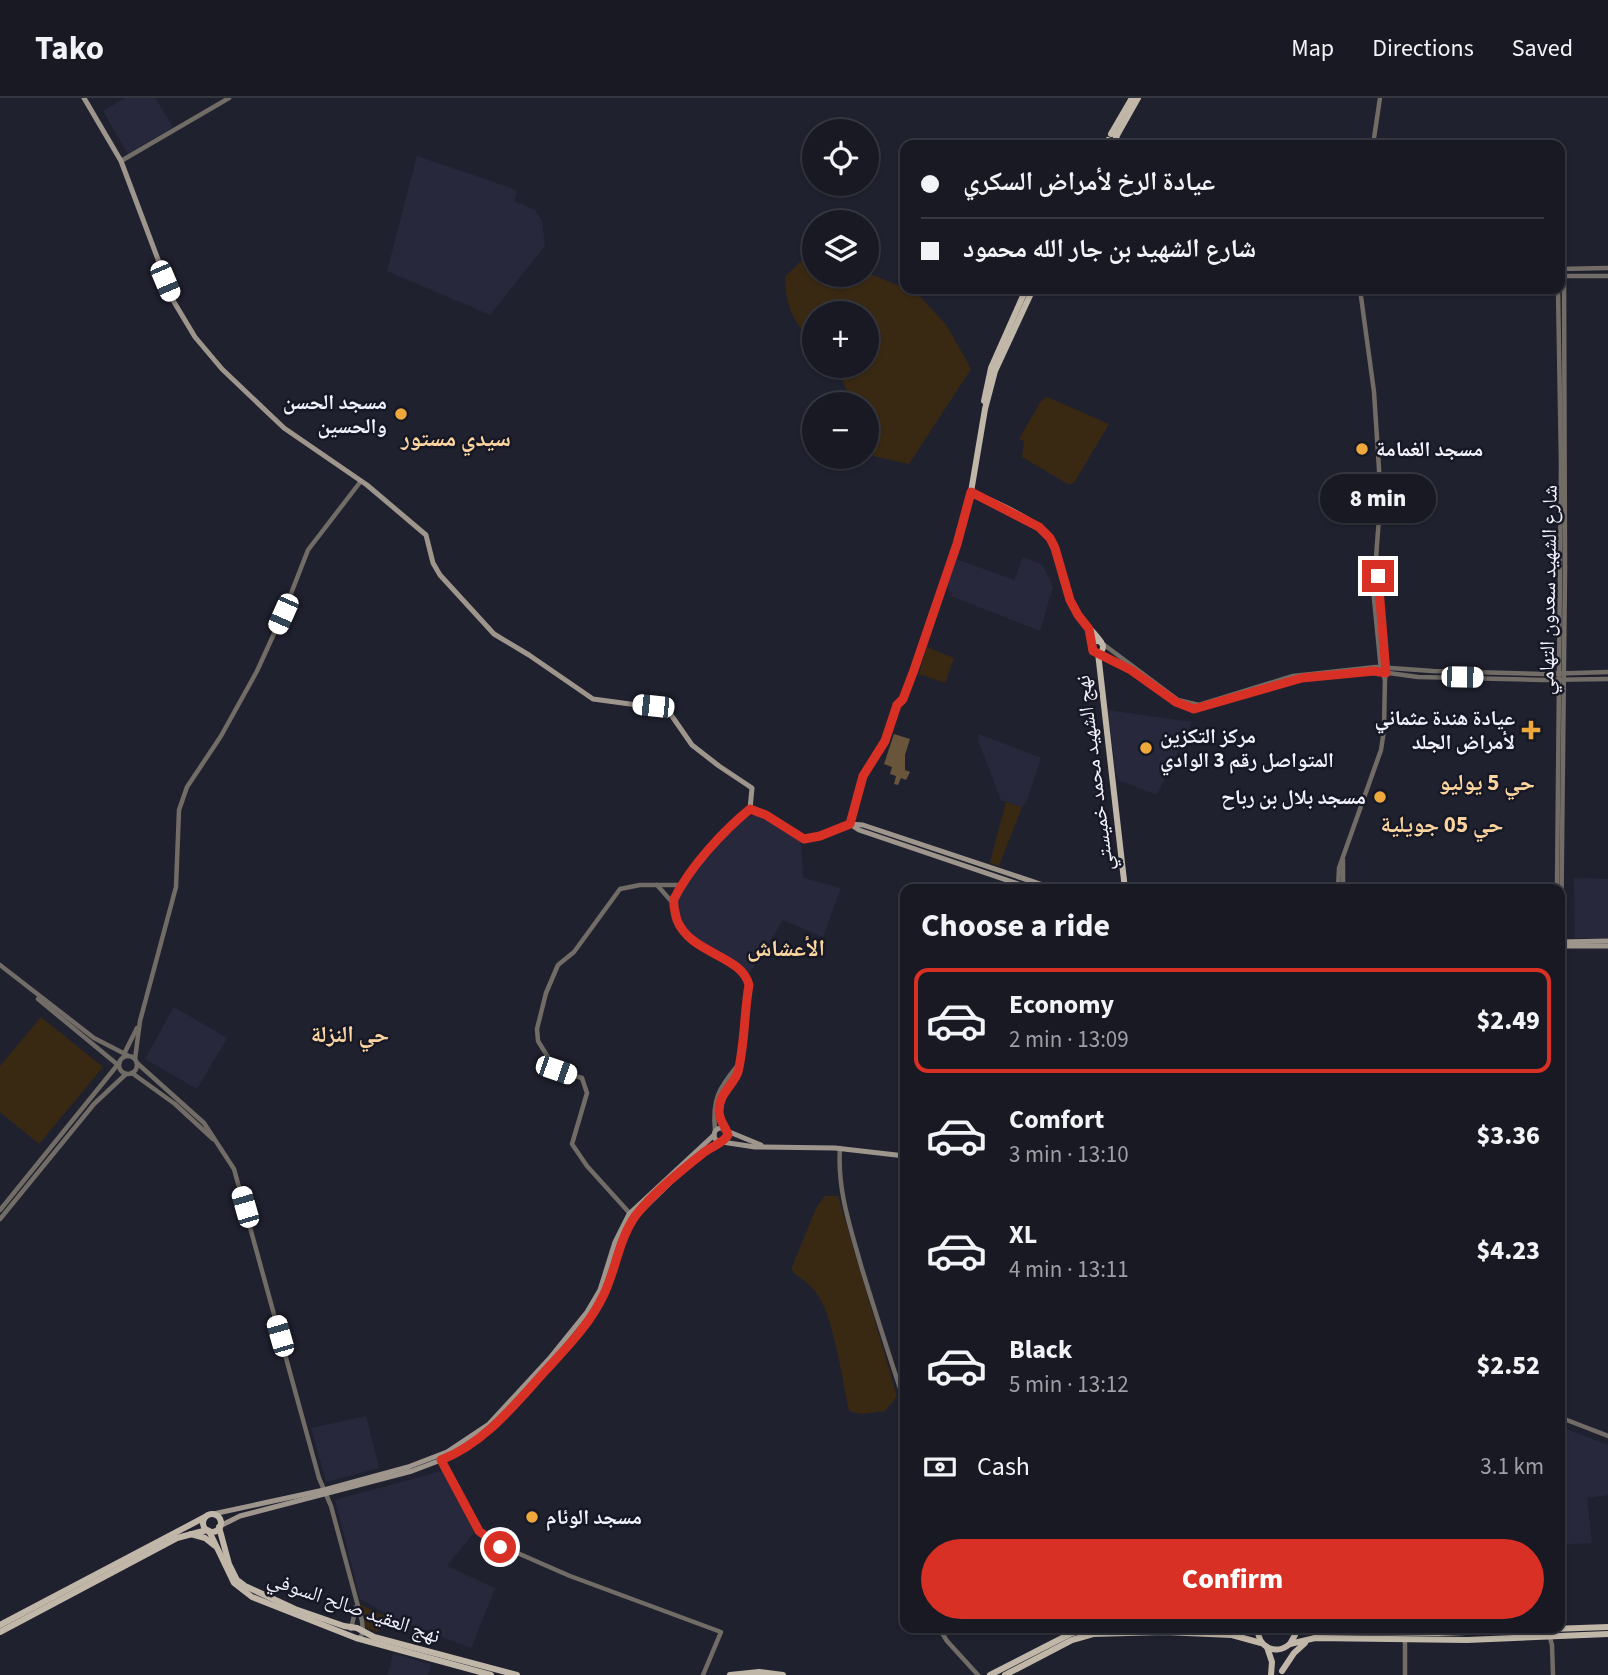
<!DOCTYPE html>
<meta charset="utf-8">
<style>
:root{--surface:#181923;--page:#21222b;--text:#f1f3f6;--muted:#9fa0a6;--line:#363841;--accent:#d93025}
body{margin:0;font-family:"Source Sans 3","Noto Naskh Arabic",sans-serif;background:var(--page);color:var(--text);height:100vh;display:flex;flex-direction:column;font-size:26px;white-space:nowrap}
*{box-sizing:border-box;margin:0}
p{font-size:23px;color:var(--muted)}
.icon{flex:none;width:38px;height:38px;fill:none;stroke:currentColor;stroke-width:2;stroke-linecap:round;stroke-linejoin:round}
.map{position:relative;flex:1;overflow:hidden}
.panel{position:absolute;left:900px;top:786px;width:665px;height:749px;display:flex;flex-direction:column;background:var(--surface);border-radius:14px;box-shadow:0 2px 5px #0004,0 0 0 2px var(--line)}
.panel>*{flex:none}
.banner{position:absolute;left:900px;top:42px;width:665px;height:154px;border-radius:14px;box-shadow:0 2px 5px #0004,0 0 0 2px var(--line);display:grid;align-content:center;height:154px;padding:0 21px;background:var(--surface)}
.buttons{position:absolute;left:802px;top:21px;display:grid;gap:14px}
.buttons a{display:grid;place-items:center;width:77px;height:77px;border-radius:50%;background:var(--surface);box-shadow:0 2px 5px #0004,0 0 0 2px var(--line);font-size:35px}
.end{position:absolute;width:32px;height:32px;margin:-16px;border:9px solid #d93025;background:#fff;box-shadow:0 0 0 4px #fff}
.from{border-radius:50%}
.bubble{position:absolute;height:49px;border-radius:24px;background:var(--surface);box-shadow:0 2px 5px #0004,0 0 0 2px var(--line);font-size:23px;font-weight:800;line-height:49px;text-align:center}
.car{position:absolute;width:21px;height:42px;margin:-21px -10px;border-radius:9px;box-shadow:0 0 5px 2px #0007;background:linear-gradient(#fff 24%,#345 0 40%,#fff 0 76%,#345 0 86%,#fff 0)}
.banner b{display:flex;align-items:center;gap:24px;height:66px;font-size:26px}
.banner b+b{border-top:2px solid var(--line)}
.banner i{width:18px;height:18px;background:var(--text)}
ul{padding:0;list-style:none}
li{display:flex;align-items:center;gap:21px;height:105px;margin:0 14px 10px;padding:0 7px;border:4px solid transparent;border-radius:14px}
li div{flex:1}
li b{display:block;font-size:26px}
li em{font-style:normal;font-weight:800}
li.on{border-color:var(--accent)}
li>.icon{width:63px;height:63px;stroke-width:1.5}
h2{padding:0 21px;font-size:32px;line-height:84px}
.pay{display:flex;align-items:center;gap:18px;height:77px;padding:0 21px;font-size:26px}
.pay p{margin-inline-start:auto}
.button{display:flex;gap:14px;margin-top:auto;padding:14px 21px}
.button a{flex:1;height:80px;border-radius:42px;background:var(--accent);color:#fff;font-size:28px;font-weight:800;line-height:80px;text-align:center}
header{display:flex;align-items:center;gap:42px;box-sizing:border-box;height:98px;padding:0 35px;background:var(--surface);border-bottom:2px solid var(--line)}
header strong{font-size:33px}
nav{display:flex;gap:38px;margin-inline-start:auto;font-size:24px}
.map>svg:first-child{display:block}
.built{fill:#27283c}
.green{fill:#392913}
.forest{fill:#68553a}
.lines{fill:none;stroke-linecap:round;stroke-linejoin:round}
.tertiary{stroke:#716c66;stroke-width:4.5}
.secondary{stroke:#9e968c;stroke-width:5}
.primary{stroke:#c1b7a9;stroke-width:6}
.route{stroke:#d93025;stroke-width:9}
.poi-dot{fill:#eea83c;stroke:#171825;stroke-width:2.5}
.labels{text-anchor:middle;stroke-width:5;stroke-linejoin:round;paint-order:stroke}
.poi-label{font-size:21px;font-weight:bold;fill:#f1f2fc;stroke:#171825;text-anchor:end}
.street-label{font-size:21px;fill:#f1f2fc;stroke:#171825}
.neighbourhood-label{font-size:23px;font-weight:bold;fill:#fbd4a0;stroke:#171825}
</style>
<header>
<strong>Tako</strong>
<nav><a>Map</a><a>Directions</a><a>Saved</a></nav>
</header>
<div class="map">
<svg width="1608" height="1577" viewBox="0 0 1608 1577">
<rect width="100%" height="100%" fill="#20212f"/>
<g class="built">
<polygon points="125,0 155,0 173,29 128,56 103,13"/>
<polygon points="417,58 517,92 514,103 535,112 542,123 545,148 490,217 387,173"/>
<polygon points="1023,459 1043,467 1053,489 1040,533 951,498 952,495 949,493 947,486 956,461 1014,482"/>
<polygon points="1108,612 1192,624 1157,697 1120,683 1116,675"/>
<polygon points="979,636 1041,660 1026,705 1022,709 1001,702 978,642"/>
<polygon points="757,717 793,736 801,745 803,780 841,790 823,839 783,822 750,875 699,847 687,837 675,812 680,792 730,729 748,719"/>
<polygon points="1574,780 1608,781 1608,840 1575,840"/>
<polygon points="174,909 227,940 197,991 145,961"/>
<polygon points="366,1318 379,1370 326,1384 311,1330"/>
<polygon points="1559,1328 1608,1347 1608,1397 1587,1400 1592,1445 1559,1447"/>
<polygon points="442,1373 474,1434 447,1468 495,1490 471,1550 394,1520 360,1501 335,1402"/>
<polygon points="393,1555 431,1567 428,1577 388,1577"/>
</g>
<g class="green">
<path d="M814,154V177H866V174L918,196L947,228L971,271L909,366L873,358L866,342V306H853L836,268H866V215H814V246C793,222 786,211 785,179L807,157Z"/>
<polygon points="1047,299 1109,326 1074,385 1068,386 1022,359 1024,343 1019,341 1041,303"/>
<polygon points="927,549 954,560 945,585 919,576"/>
<polygon points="1006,704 1022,709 999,768 990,765"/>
<polygon points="41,919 103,969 39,1046 0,1014 0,968"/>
<path d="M825,1098H838L897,1298L885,1313L861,1316L849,1313C843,1284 834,1223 819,1199C813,1188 801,1181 791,1172L816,1110Z"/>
<polygon points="359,1506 391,1521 377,1534 366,1530 364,1523 366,1520"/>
</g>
<polygon class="forest" points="894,636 910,641 905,657 905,672 910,674 906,682 901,680 898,687 894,686 896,678 890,676 892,669 884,666"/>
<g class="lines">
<g class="tertiary">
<polyline points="1116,42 1126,47"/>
<polyline points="1373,47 1380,0"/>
<polyline points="121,63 229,0"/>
<polyline points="1559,171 1608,170"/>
<polyline points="1559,178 1608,178"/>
<polyline points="1360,191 1374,294 1379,371 1380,406 1375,474 1372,480 1381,572 1385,581"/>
<polyline points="1375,474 1379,480 1386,570"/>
<polyline points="1103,546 1178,602 1199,607 1293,578 1376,569 1433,573 1543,576 1608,574"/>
<polyline points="1099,555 1128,570 1176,604 1194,611 1302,580 1374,573 1418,579 1543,582 1608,581"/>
<polyline points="657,787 672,804"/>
<polyline points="1338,791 1339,770 1381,652 1384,632 1385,578"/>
<polyline points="1343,791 1343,762"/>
<polyline points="1557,791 1561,367 1558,191"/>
<polyline points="1561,845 1565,472 1564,171"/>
<polyline points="0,867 94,940 127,957"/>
<polyline points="38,901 118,967"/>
<polyline points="124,956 137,930"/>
<circle cx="128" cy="967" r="9"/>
<polyline points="135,961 140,923 176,789 179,712 187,689 221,638 257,573 283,516 308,452 361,383"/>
<polyline points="137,965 204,1025 234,1071 319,1380 331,1408 362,1523 363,1533 360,1541"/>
<polyline points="132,975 175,1006 213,1041"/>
<path d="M723,1030C720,1020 718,1013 721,1003C723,991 734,985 737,974C746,946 744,915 749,887L747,879L742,874C712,851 681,848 673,805C684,775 725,732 750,711"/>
<path d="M715,1032C712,1001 719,990 738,967"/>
<path d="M840,1050C837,1093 851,1131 862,1171C876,1216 890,1261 905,1305"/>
<polyline points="0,1112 119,965"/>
<polyline points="634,1120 587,1068 572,1046 587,995 582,980 556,972 538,943 537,931 546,895 558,867 574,854 620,791 640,787 682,787"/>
<polyline points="0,1121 94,1006 126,976"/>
<polyline points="1559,1319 1608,1338"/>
<polyline points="441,1361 479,1433 490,1443 570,1478 721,1534 703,1577"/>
<polyline points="939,1530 947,1543 978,1577"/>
<polyline points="351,1531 356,1509"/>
<polyline points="1549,1536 1552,1547 1553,1577"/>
<polyline points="1405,1577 1405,1542"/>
</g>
<g class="secondary">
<polyline points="84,0 121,63 174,204 195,239 222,271 284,330 367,387 426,437 433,465 440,477 494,536 529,557 593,601 667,611 692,647 719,668 752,690 750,711 766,717 805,741 815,739 850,726 863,727 1055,791"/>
<polyline points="850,726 863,678 885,643 897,606 903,601 914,572 961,432 971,394"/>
<polyline points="850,726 859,732 1033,791"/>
<polyline points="1559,844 1608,843"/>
<polyline points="1559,848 1608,848"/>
<circle cx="721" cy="1037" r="7"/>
<polyline points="727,1033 761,1047"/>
<polyline points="722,1044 755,1049 835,1050 905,1058"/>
<polyline points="213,1416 324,1392 408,1369 447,1354 489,1326 549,1261 587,1214 600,1192 615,1144 629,1116 714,1037"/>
<polyline points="220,1428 240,1418 412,1373 449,1359 494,1329 574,1241 592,1218 605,1194 621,1147 634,1120 683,1072 720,1044"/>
</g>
<g class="primary">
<polyline points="1111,36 1132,0"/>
<polyline points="1116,39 1138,0"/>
<polyline points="1104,47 1108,42"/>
<polyline points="1112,47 1117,41 1115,37"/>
<path d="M1033,191L995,273L985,311L971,394C995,405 1045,424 1055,449C1063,469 1064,492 1074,511C1081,524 1093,532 1101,544"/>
<polyline points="984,303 991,270 1026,191"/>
<circle cx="1097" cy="549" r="6"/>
<polyline points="1098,555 1125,791"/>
<circle cx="212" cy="1425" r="9"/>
<polyline points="219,1429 229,1466 237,1482 245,1488 295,1511 344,1528 357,1530 374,1539 517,1577"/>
<polyline points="209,1433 234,1485 252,1499 356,1540 491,1577"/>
<polyline points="191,1436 205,1440 215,1448"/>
<polyline points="0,1527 205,1419"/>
<polyline points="1174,1530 1221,1532 1249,1530"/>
<path d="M1258,1530C1257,1549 1275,1558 1290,1546L1295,1537L1294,1530"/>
<polyline points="1311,1530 1363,1534 1438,1535 1608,1529"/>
<polyline points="0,1534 177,1440 207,1432"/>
<polyline points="1290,1546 1315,1540 1467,1542 1608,1536"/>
<polyline points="1267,1549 1272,1564 1271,1577"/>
<polyline points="1282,1573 1294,1555 1305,1545"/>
<polyline points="730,1577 759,1574 783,1577"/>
<polyline points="990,1577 1070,1536 1089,1530"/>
<polyline points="1005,1577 1072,1542 1093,1536 1164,1534 1232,1537 1261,1545"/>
</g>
</g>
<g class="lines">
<path class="route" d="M500,1449L479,1433L441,1362C485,1345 515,1306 546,1272C568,1248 590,1226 604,1196C616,1171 619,1140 636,1117C654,1094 680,1074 703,1055C710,1049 724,1045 728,1037C726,1029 719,1023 719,1013C719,995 733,988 738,974C745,945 744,915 749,887C742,857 690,856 677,822C675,815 673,808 674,801C690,769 722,734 750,711L766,717L804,741L820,738L850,726L863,678L885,643L897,607L903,601L914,572L957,446L971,394L1039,429L1050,440L1055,450L1070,502L1078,517L1089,531L1093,553L1131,572L1176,604L1194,611L1302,580L1374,573L1386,575L1378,478"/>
</g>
<g class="poi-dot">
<circle cx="401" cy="316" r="7"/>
<circle cx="1362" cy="351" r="7"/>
<path d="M1527.5 621.5h7v7h7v7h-7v7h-7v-7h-7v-7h7z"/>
<circle cx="1146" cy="650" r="7"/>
<circle cx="1380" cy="699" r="7"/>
<circle cx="532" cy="1419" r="7"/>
</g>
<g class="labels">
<g class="poi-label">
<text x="387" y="311">مسجد الحسن<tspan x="387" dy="24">والحسين</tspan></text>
<text x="1376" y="358" text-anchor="start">مسجد الغمامة</text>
<text x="1515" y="627">عيادة هندة عثماني<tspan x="1515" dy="24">لأمراض الجلد</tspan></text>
<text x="1160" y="645" text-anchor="start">مركز التكزين<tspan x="1160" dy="24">المتواصل رقم 3 الوادي</tspan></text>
<text x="1366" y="706">مسجد بلال بن رباح</text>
<text x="546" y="1426" text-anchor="start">مسجد الوئام</text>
</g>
<g class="street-label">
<text transform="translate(1548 492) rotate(-89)" y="7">شارع الشهيد سعدون التهامي</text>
<text transform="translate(1094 675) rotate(-97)" y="7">نهج الشهيد محمد خميستي</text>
<text transform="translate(354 1509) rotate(19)" y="7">نهج العقيد صالح السوفي</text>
</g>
<g class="neighbourhood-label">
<text x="456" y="348">سيدي مستور</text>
<text x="1487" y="692">حي 5 يوليو</text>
<text x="1442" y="734">حي 05 جويلية</text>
<text x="786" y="858">الأعشاش</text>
<text x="350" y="944">حي النزلة</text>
</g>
</g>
</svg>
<div class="buttons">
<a><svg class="icon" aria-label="locate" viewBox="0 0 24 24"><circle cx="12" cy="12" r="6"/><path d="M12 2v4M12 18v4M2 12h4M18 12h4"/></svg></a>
<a><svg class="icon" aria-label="layers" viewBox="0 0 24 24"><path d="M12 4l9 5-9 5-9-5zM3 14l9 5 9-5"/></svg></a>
<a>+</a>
<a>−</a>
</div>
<i class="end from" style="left:500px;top:1449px"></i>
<i class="end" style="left:1378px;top:478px"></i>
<div class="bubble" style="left:1320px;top:376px;width:116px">8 min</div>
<i class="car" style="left:165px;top:183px;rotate:157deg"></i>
<i class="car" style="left:283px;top:516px;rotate:204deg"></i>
<i class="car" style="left:1462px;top:579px;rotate:91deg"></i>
<i class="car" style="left:653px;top:608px;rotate:276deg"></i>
<i class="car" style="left:556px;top:972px;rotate:109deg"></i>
<i class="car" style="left:245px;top:1109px;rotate:344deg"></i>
<i class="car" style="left:280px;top:1238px;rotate:344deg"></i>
<div class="banner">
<b><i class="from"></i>عيادة الرخ لأمراض السكري</b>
<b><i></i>شارع الشهيد بن جار الله محمود</b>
</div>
<section class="panel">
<h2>Choose a ride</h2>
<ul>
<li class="on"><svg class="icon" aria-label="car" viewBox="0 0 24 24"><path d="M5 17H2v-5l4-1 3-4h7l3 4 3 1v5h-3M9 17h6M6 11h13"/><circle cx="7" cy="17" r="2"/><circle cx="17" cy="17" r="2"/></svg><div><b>Economy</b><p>2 min · 13:09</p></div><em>$2.49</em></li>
<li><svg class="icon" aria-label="car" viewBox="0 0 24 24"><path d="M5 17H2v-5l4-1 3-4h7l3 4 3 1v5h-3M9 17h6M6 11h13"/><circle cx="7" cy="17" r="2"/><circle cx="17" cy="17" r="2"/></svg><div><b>Comfort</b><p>3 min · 13:10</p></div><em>$3.36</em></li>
<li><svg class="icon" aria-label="car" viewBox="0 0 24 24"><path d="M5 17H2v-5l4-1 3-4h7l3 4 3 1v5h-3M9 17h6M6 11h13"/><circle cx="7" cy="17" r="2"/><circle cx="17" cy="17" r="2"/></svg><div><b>XL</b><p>4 min · 13:11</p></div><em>$4.23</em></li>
<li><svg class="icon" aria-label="car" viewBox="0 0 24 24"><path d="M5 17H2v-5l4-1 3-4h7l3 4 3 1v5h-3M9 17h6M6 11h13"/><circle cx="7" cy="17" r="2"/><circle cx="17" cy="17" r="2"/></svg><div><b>Black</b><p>5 min · 13:12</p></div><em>$2.52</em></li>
</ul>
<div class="pay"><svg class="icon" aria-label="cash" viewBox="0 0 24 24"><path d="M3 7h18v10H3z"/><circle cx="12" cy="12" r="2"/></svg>Cash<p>3.1 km</p></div>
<div class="button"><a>Confirm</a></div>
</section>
</div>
